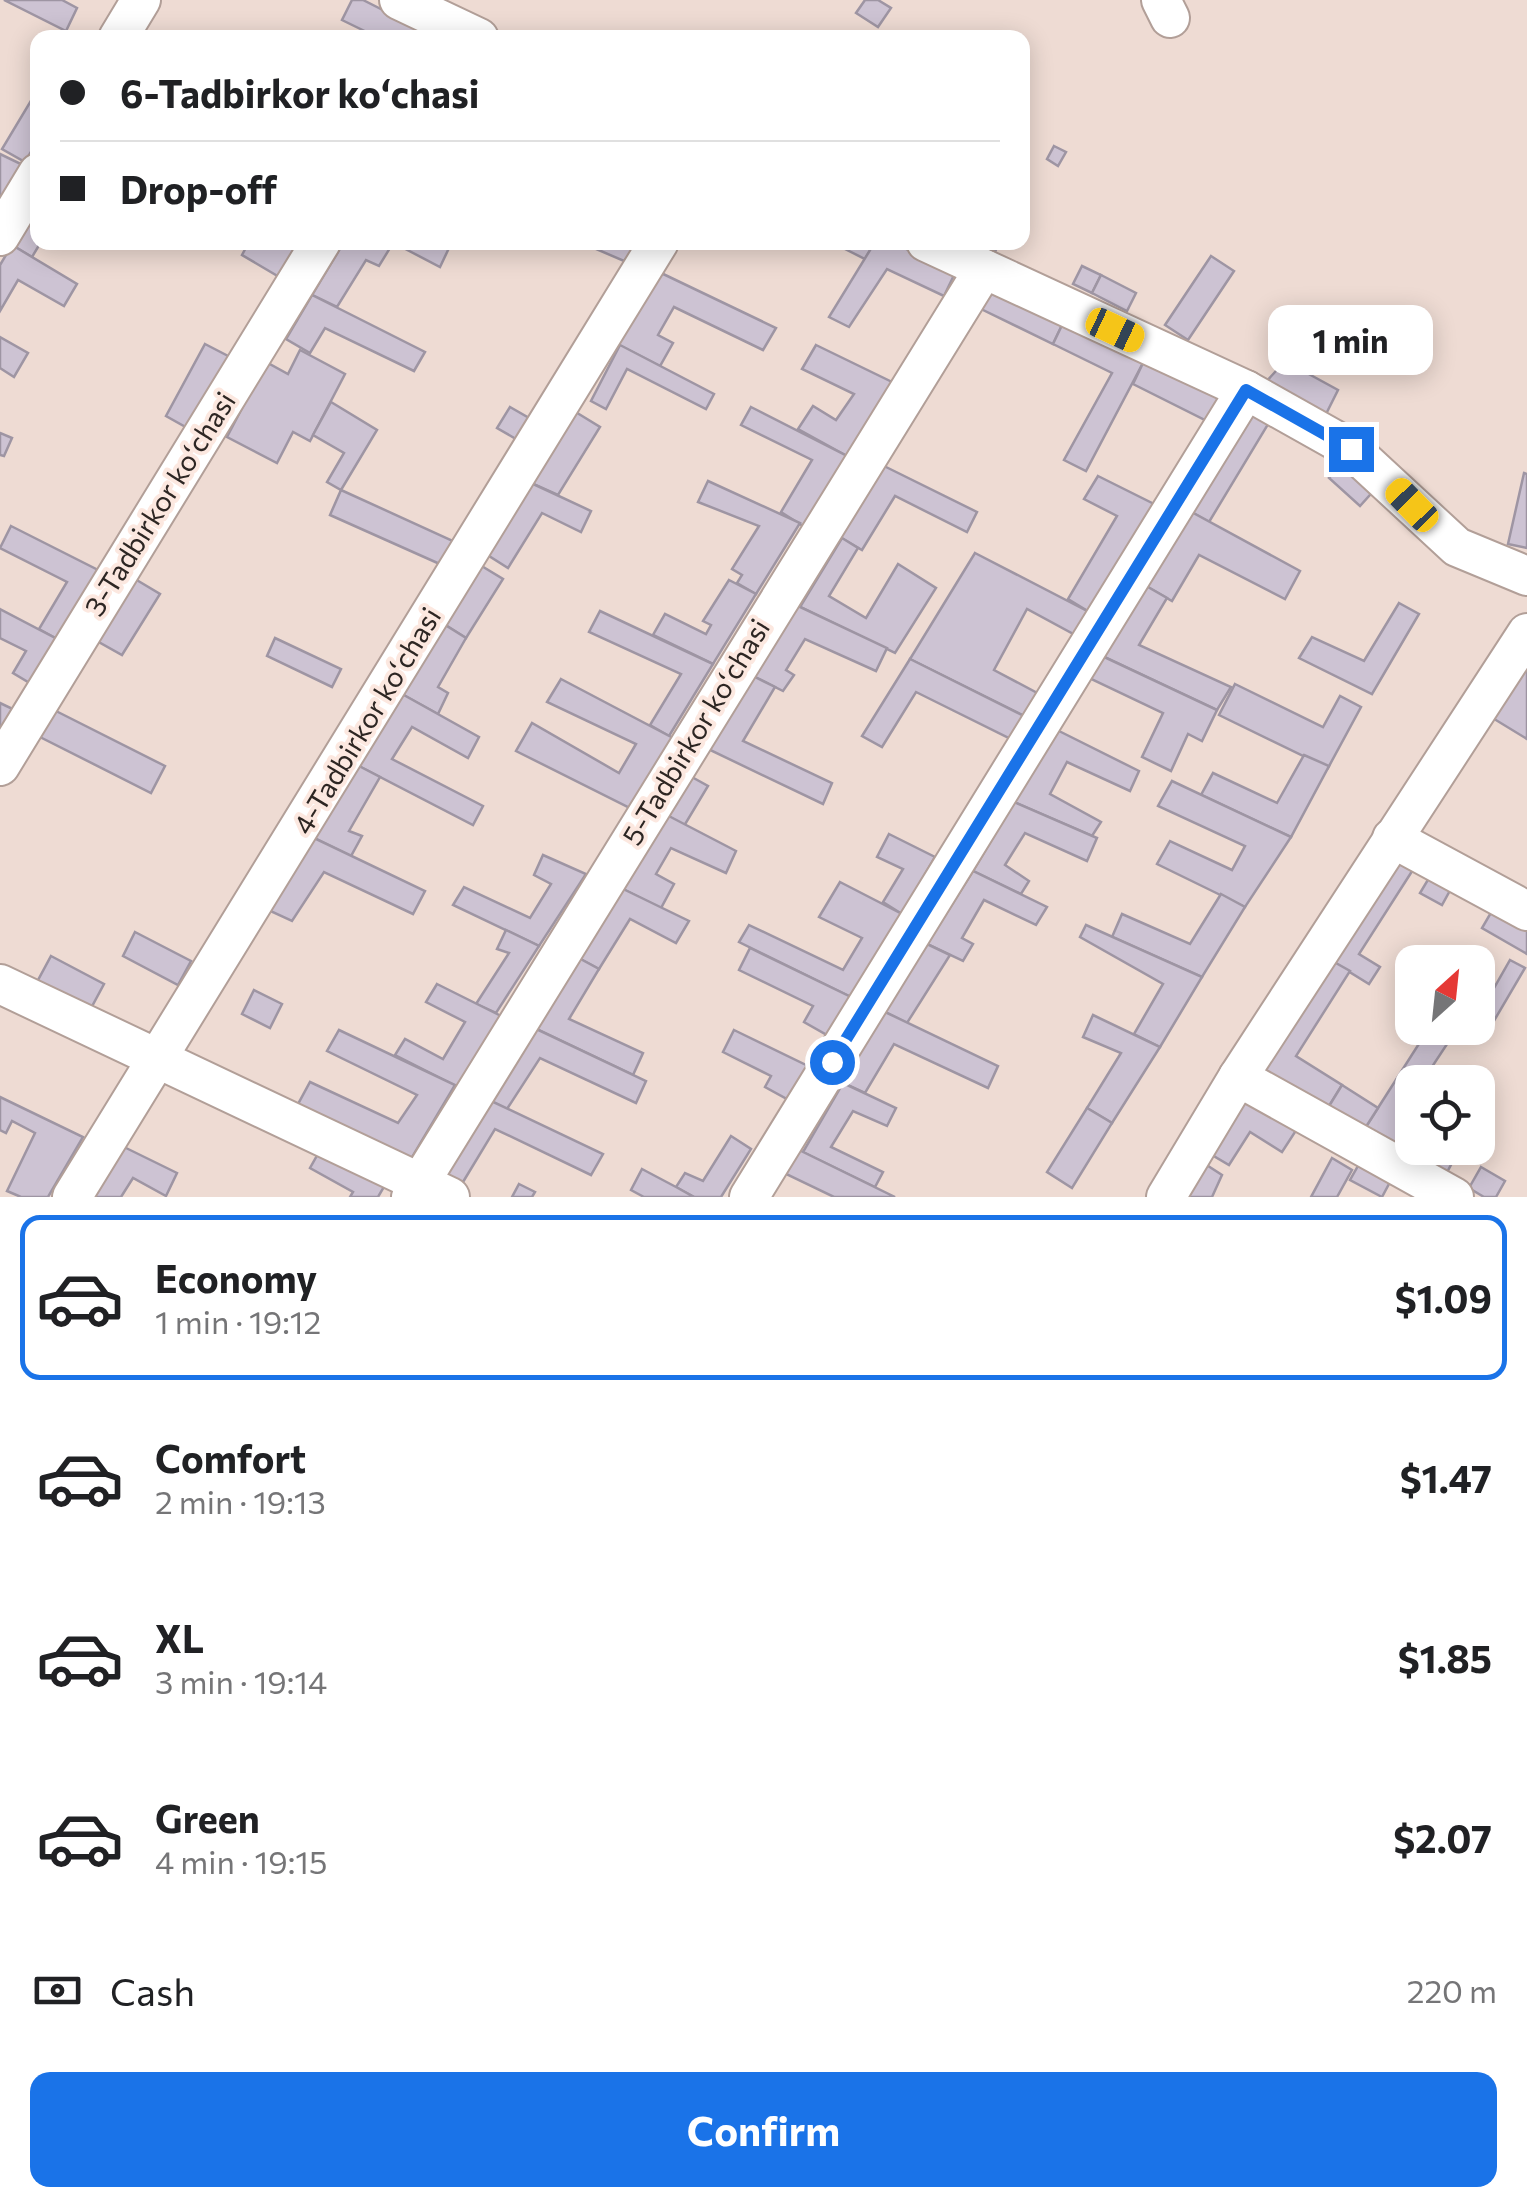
<!DOCTYPE html>
<meta charset="utf-8">
<style>
:root{--surface:#fff;--page:#f2f2f2;--text:#202124;--muted:#757577;--line:#e0e0e0;--accent:#1a73e8}
body{margin:0;font-family:Commissioner,sans-serif;background:var(--page);color:var(--text);height:100vh;display:flex;flex-direction:column;font-size:38px;white-space:nowrap}
*{box-sizing:border-box;margin:0}
p{font-size:32px;color:var(--muted)}
.icon{flex:none;width:55px;height:55px;fill:none;stroke:currentColor;stroke-width:2;stroke-linecap:round;stroke-linejoin:round}
.map{position:relative;height:1197px;overflow:hidden}
.drawer{display:flex;flex-direction:column;background:var(--surface);flex:1}
.drawer>*{flex:none}
.guide{position:absolute;left:30px;top:30px;width:1000px;height:220px;border-radius:20px;box-shadow:0 5px 25px #0003;display:grid;align-content:center;height:220px;padding:0 30px;background:var(--surface)}
.needle{width:65px;rotate:27deg}
.controls{position:absolute;left:1395px;top:945px;display:grid;gap:20px}
.controls a{display:grid;place-items:center;width:100px;height:100px;border-radius:20px;background:var(--surface);box-shadow:0 5px 25px #0003;font-size:50px}
.end{position:absolute;width:45px;height:45px;margin:-22px;border:12px solid #1a73e8;background:#fff;box-shadow:0 0 0 5px #fff}
.from{border-radius:50%}
.bubble{position:absolute;height:70px;border-radius:20px;background:var(--surface);box-shadow:0 5px 25px #0003;font-size:32px;font-weight:700;line-height:70px;text-align:center}
.car{position:absolute;width:30px;height:60px;margin:-30px -15px;border-radius:12px;box-shadow:0 0 8px 2px #0007;background:linear-gradient(#f5c518 24%,#345 0 40%,#f5c518 0 76%,#345 0 86%,#f5c518 0)}
.guide b{display:flex;align-items:center;gap:35px;height:95px;font-size:38px}
.guide b+b{border-top:2px solid var(--line)}
.guide i{width:25px;height:25px;background:var(--text)}
ul{padding:18px 0 0;list-style:none}
li{display:flex;align-items:center;gap:30px;height:165px;margin:0 20px 15px;padding:0 10px;border:5px solid transparent;border-radius:20px}
li div{flex:1}
li b{display:block;font-size:38px}
li em{font-style:normal;font-weight:700}
li.current{border-color:var(--accent)}
li>.icon{width:90px;height:90px;stroke-width:1.5}
.pay{display:flex;align-items:center;gap:25px;height:110px;padding:0 30px;font-size:38px}
.pay p{margin-inline-start:auto}
.primary-button{display:flex;gap:20px;margin-top:auto;padding:20px 30px}
.primary-button a{flex:1;height:115px;border-radius:20px;background:var(--accent);color:#fff;font-size:40px;font-weight:700;line-height:115px;text-align:center}
.map>svg:first-child{display:block}
.building{fill:#cdc3d3;stroke:#9e95a3;stroke-width:2.5}
.lines{fill:none;stroke-linecap:round;stroke-linejoin:round}
.minor-casing{stroke:#b29f98;stroke-width:42}
.minor{stroke:#fff;stroke-width:38}
.route{stroke:#1a73e8;stroke-width:12}
.labels{text-anchor:middle;stroke-width:8;stroke-linejoin:round;paint-order:stroke}
.street-label{font-size:28px;fill:#2d2623;stroke:#fce8e0}
</style>
<div class="map">
<svg width="1527" height="1197" viewBox="0 0 1527 1197">
<rect width="100%" height="100%" fill="#eedbd3"/>
<g class="building">
<polygon points="4,0 62,0 77,8 66,31"/>
<polygon points="352,0 363,0 430,34 379,38 342,20"/>
<polygon points="865,0 878,0 891,8 878,27 856,13"/>
<polygon points="38,89 38,140 25,162 2,149"/>
<polygon points="1054,146 1066,152 1058,166 1047,159"/>
<polygon points="0,154 23,165 0,201"/>
<polygon points="30,214 38,219 41,242 32,257 12,245"/>
<polygon points="249,242 303,242 281,278 242,255"/>
<polygon points="344,242 393,243 379,266 366,260 337,307 312,295"/>
<polygon points="440,242 449,248 440,267 392,242"/>
<polygon points="580,242 639,242 624,261"/>
<polygon points="831,242 875,242 865,259"/>
<polygon points="875,242 892,242 955,273 944,296 887,269 849,327 829,317"/>
<polygon points="976,242 999,242 995,252"/>
<polygon points="12,245 77,284 64,306 18,280 0,311 0,265"/>
<polygon points="1211,256 1234,271 1188,340 1165,325"/>
<polygon points="1082,266 1101,275 1092,293 1073,284"/>
<polygon points="659,272 776,328 763,350 674,307 658,335 673,343 660,366 615,343"/>
<polygon points="1101,275 1136,293 1127,311 1092,293"/>
<polygon points="992,286 1064,321 1053,344 981,309"/>
<polygon points="312,295 425,352 414,371 325,328 310,353 286,339"/>
<polygon points="1291,318 1300,324 1293,333 1284,327"/>
<polygon points="1064,321 1144,361 1086,471 1064,460 1112,373 1053,344"/>
<polygon points="0,337 28,353 14,377 0,368"/>
<polygon points="205,344 230,357 191,430 166,416"/>
<polygon points="620,345 714,394 706,409 627,369 606,409 591,401"/>
<polygon points="816,345 892,382 847,456 798,429 813,406 836,420 854,394 802,369"/>
<polygon points="300,350 345,374 310,441 293,432 277,463 227,437 266,362 288,374"/>
<polygon points="1144,361 1219,397 1207,421 1133,384"/>
<polygon points="1285,361 1338,390 1325,416 1265,383"/>
<polygon points="331,402 377,430 341,490 327,482 344,453 313,435"/>
<polygon points="510,407 529,418 516,439 497,428"/>
<polygon points="751,407 847,456 803,526 781,512 812,460 741,425"/>
<polygon points="1247,407 1270,421 1209,522 1186,509"/>
<polygon points="574,411 600,427 558,495 531,483"/>
<polygon points="0,433 12,438 4,456 0,455"/>
<polygon points="1346,459 1377,487 1360,506 1329,478"/>
<polygon points="882,465 977,512 967,532 895,496 862,550 838,536"/>
<polygon points="1524,473 1527,474 1527,548 1508,544"/>
<polygon points="1098,476 1158,506 1091,613 1068,599 1117,516 1084,499"/>
<polygon points="708,481 800,523 756,594 737,583 742,575 732,569 759,526 698,502"/>
<polygon points="531,483 591,511 581,532 542,513 508,568 486,554"/>
<polygon points="341,490 453,541 442,565 330,515"/>
<polygon points="1186,509 1300,571 1285,599 1199,555 1172,601 1141,583"/>
<polygon points="11,526 100,571 59,640 39,629 67,582 0,548"/>
<polygon points="842,538 858,548 829,596 866,618 898,564 936,588 895,653 800,607"/>
<polygon points="975,553 1091,613 1079,637 1027,609 994,670 1041,695 1028,718 910,659"/>
<polygon points="480,565 503,579 466,638 444,624"/>
<polygon points="135,579 160,594 122,655 97,641"/>
<polygon points="729,580 756,594 713,664 653,635 665,614 706,634 711,625 703,621"/>
<polygon points="1141,583 1167,598 1139,645 1231,687 1217,710 1100,655"/>
<polygon points="1399,603 1419,614 1372,694 1299,658 1312,637 1364,661"/>
<polygon points="796,605 887,648 876,671 805,639 786,670 794,675 783,691 751,675"/>
<polygon points="0,609 59,640 33,685 13,673 26,651 0,638"/>
<polygon points="600,611 713,664 669,736 650,725 681,674 589,632"/>
<polygon points="442,623 466,638 438,687 448,693 438,714 400,693"/>
<polygon points="275,638 341,669 332,687 267,656"/>
<polygon points="1100,655 1217,710 1202,741 1188,734 1171,771 1142,757 1163,713 1089,678"/>
<polygon points="910,659 1028,718 1015,741 916,692 882,747 862,736"/>
<polygon points="1527,661 1527,739 1486,714"/>
<polygon points="751,675 775,687 743,741 832,783 823,804 708,749"/>
<polygon points="561,679 673,738 632,809 516,751 532,723 619,773 636,744 547,702"/>
<polygon points="1235,684 1323,727 1340,696 1361,707 1328,768 1219,715"/>
<polygon points="402,694 479,737 468,758 412,727 392,759 483,806 473,825 357,765"/>
<polygon points="0,703 17,711 0,742"/>
<polygon points="52,709 165,766 151,793 38,736"/>
<polygon points="1057,730 1139,771 1130,791 1067,762 1050,794 1101,822 1092,836 1014,802"/>
<polygon points="1304,755 1329,766 1291,837 1201,795 1213,773 1277,803"/>
<polygon points="357,765 380,777 349,831 362,836 351,856 312,837"/>
<polygon points="690,776 708,786 684,826 667,815"/>
<polygon points="1172,781 1291,837 1245,907 1157,864 1170,841 1232,870 1245,846 1158,806"/>
<polygon points="1014,802 1097,838 1087,861 1025,833 1005,865 1029,881 1021,894 973,871"/>
<polygon points="663,813 736,851 726,873 671,848 656,874 674,884 661,908 619,887"/>
<polygon points="889,834 935,857 902,914 883,902 903,869 877,857"/>
<polygon points="312,837 425,891 413,914 324,872 292,921 266,909"/>
<polygon points="1395,851 1416,865 1359,954 1380,967 1369,984 1327,958"/>
<polygon points="543,855 586,874 539,946 453,905 464,887 530,918 551,884 534,875"/>
<polygon points="973,871 1047,907 1036,925 984,900 962,938 973,944 963,961 927,944"/>
<polygon points="1432,873 1453,885 1442,905 1420,893"/>
<polygon points="840,882 902,914 853,998 739,942 749,925 843,970 862,938 819,917"/>
<polygon points="619,887 689,921 676,943 630,919 599,969 575,956"/>
<polygon points="1221,894 1245,907 1202,977 1112,937 1122,914 1190,944"/>
<polygon points="1496,904 1527,923 1527,954 1482,928"/>
<polygon points="1086,925 1202,977 1160,1047 1134,1034 1163,984 1080,937"/>
<polygon points="506,930 539,946 496,1013 476,1004 509,953 497,949"/>
<polygon points="135,932 191,961 178,985 123,956"/>
<polygon points="927,944 950,955 907,1023 883,1011"/>
<polygon points="750,948 853,998 827,1035 804,1022 813,1006 739,970"/>
<polygon points="51,956 104,984 90,1010 37,982"/>
<polygon points="575,956 599,969 569,1019 643,1053 633,1075 530,1026"/>
<polygon points="1327,958 1350,971 1296,1056 1342,1085 1326,1111 1258,1067"/>
<polygon points="1510,960 1525,968 1488,1031 1478,1025 1478,988 1490,995"/>
<polygon points="437,984 501,1016 458,1087 395,1055 405,1039 443,1059 465,1022 426,1002"/>
<polygon points="254,990 282,1004 270,1028 242,1014"/>
<polygon points="883,1011 998,1066 988,1088 894,1044 865,1093 841,1082"/>
<polygon points="1093,1015 1160,1047 1112,1123 1087,1108 1121,1053 1083,1037"/>
<polygon points="530,1026 646,1081 636,1103 540,1058 507,1109 487,1099"/>
<polygon points="1429,1028 1457,1029 1422,1082 1412,1082 1412,1098 1398,1121 1411,1129 1395,1155 1362,1133"/>
<polygon points="339,1030 455,1085 411,1159 297,1106 310,1082 398,1123 417,1095 327,1051"/>
<polygon points="734,1030 808,1066 787,1099 765,1087 771,1076 723,1052"/>
<polygon points="843,1083 896,1108 887,1126 853,1111 831,1147 883,1172 875,1187 803,1152"/>
<polygon points="1342,1085 1378,1108 1362,1133 1326,1111"/>
<polygon points="1242,1095 1297,1129 1282,1152 1250,1132 1229,1165 1207,1152"/>
<polygon points="0,1097 83,1137 48,1197 21,1197 7,1191 35,1133 12,1121 6,1133 0,1130"/>
<polygon points="487,1099 603,1154 591,1175 495,1129 463,1182 443,1172"/>
<polygon points="1087,1108 1112,1123 1072,1188 1047,1172"/>
<polygon points="731,1136 751,1149 721,1197 694,1197 676,1187 685,1173 703,1181"/>
<polygon points="323,1145 388,1180 378,1197 350,1197 353,1192 310,1168"/>
<polygon points="124,1147 177,1173 166,1196 133,1178 121,1197 93,1197"/>
<polygon points="1424,1148 1453,1161 1445,1176 1417,1161"/>
<polygon points="797,1149 895,1197 834,1197 786,1174"/>
<polygon points="1332,1158 1352,1170 1337,1197 1311,1197"/>
<polygon points="1202,1162 1222,1175 1212,1197 1180,1197"/>
<polygon points="1358,1166 1390,1182 1382,1197 1350,1180"/>
<polygon points="1481,1167 1505,1181 1496,1197 1484,1197 1469,1188"/>
<polygon points="642,1169 676,1187 694,1197 644,1197 631,1190"/>
<polygon points="519,1184 535,1192 532,1197 512,1197"/>
</g>
<g class="lines">
<g class="minor-casing">
<g id="minor">
<polyline points="399,0 479,38"/>
<polyline points="1161,0 1170,18"/>
<polyline points="118,38 141,0"/>
<polyline points="0,236 38,173"/>
<polyline points="926,242 1246,390 1351,449 1457,547 1527,576"/>
<polyline points="0,766 321,242"/>
<polyline points="1392,838 1527,911"/>
<polyline points="0,984 450,1197"/>
<polyline points="1238,1077 1454,1197"/>
<polyline points="72,1197 659,242"/>
<polyline points="411,1197 984,269"/>
<polyline points="749,1197 1246,390"/>
<polyline points="1166,1197 1238,1077 1527,633"/>
</g>
</g>
<use href="#minor" class="minor"/>
</g>
<g class="lines">
<polyline class="route" points="832,1062 1246,390 1351,449"/>
</g>
<g class="labels">
<g class="street-label">
<text transform="translate(160 504) rotate(-58)" y="10">3-Tadbirkor koʻchasi</text>
<text transform="translate(367 721) rotate(-59)" y="10">4-Tadbirkor koʻchasi</text>
<text transform="translate(696 732) rotate(-59)" y="10">5-Tadbirkor koʻchasi</text>
</g>
</g>
</svg>
<div class="controls">
<a><svg class="needle" viewBox="-14 -14 28 28"><path d="M0-13l5 13h-10z" fill="#e53935"/><path d="M0 13l5-13h-10z" fill="#757577"/></svg></a>
<a><svg class="icon" aria-label="locate" viewBox="0 0 24 24"><circle cx="12" cy="12" r="6"/><path d="M12 2v4M12 18v4M2 12h4M18 12h4"/></svg></a>
</div>
<i class="end from" style="left:832px;top:1062px"></i>
<i class="end" style="left:1351px;top:449px"></i>
<div class="bubble" style="left:1268px;top:305px;width:165px">1 min</div>
<i class="car" style="left:1115px;top:330px;rotate:115deg"></i>
<i class="car" style="left:1412px;top:505px;rotate:316deg"></i>
<div class="guide">
<b><i class="from"></i>6-Tadbirkor koʻchasi</b>
<b><i></i>Drop-off</b>
</div>
</div>
<section class="drawer">
<ul>
<li class="current"><svg class="icon" aria-label="car" viewBox="0 0 24 24"><path d="M5 17H2v-5l4-1 3-4h7l3 4 3 1v5h-3M9 17h6M6 11h13"/><circle cx="7" cy="17" r="2"/><circle cx="17" cy="17" r="2"/></svg><div><b>Economy</b><p>1 min · 19:12</p></div><em>$1.09</em></li>
<li><svg class="icon" aria-label="car" viewBox="0 0 24 24"><path d="M5 17H2v-5l4-1 3-4h7l3 4 3 1v5h-3M9 17h6M6 11h13"/><circle cx="7" cy="17" r="2"/><circle cx="17" cy="17" r="2"/></svg><div><b>Comfort</b><p>2 min · 19:13</p></div><em>$1.47</em></li>
<li><svg class="icon" aria-label="car" viewBox="0 0 24 24"><path d="M5 17H2v-5l4-1 3-4h7l3 4 3 1v5h-3M9 17h6M6 11h13"/><circle cx="7" cy="17" r="2"/><circle cx="17" cy="17" r="2"/></svg><div><b>XL</b><p>3 min · 19:14</p></div><em>$1.85</em></li>
<li><svg class="icon" aria-label="car" viewBox="0 0 24 24"><path d="M5 17H2v-5l4-1 3-4h7l3 4 3 1v5h-3M9 17h6M6 11h13"/><circle cx="7" cy="17" r="2"/><circle cx="17" cy="17" r="2"/></svg><div><b>Green</b><p>4 min · 19:15</p></div><em>$2.07</em></li>
</ul>
<div class="pay"><svg class="icon" aria-label="cash" viewBox="0 0 24 24"><path d="M3 7h18v10H3z"/><circle cx="12" cy="12" r="2"/></svg>Cash<p>220 m</p></div>
<div class="primary-button"><a>Confirm</a></div>
</section>
